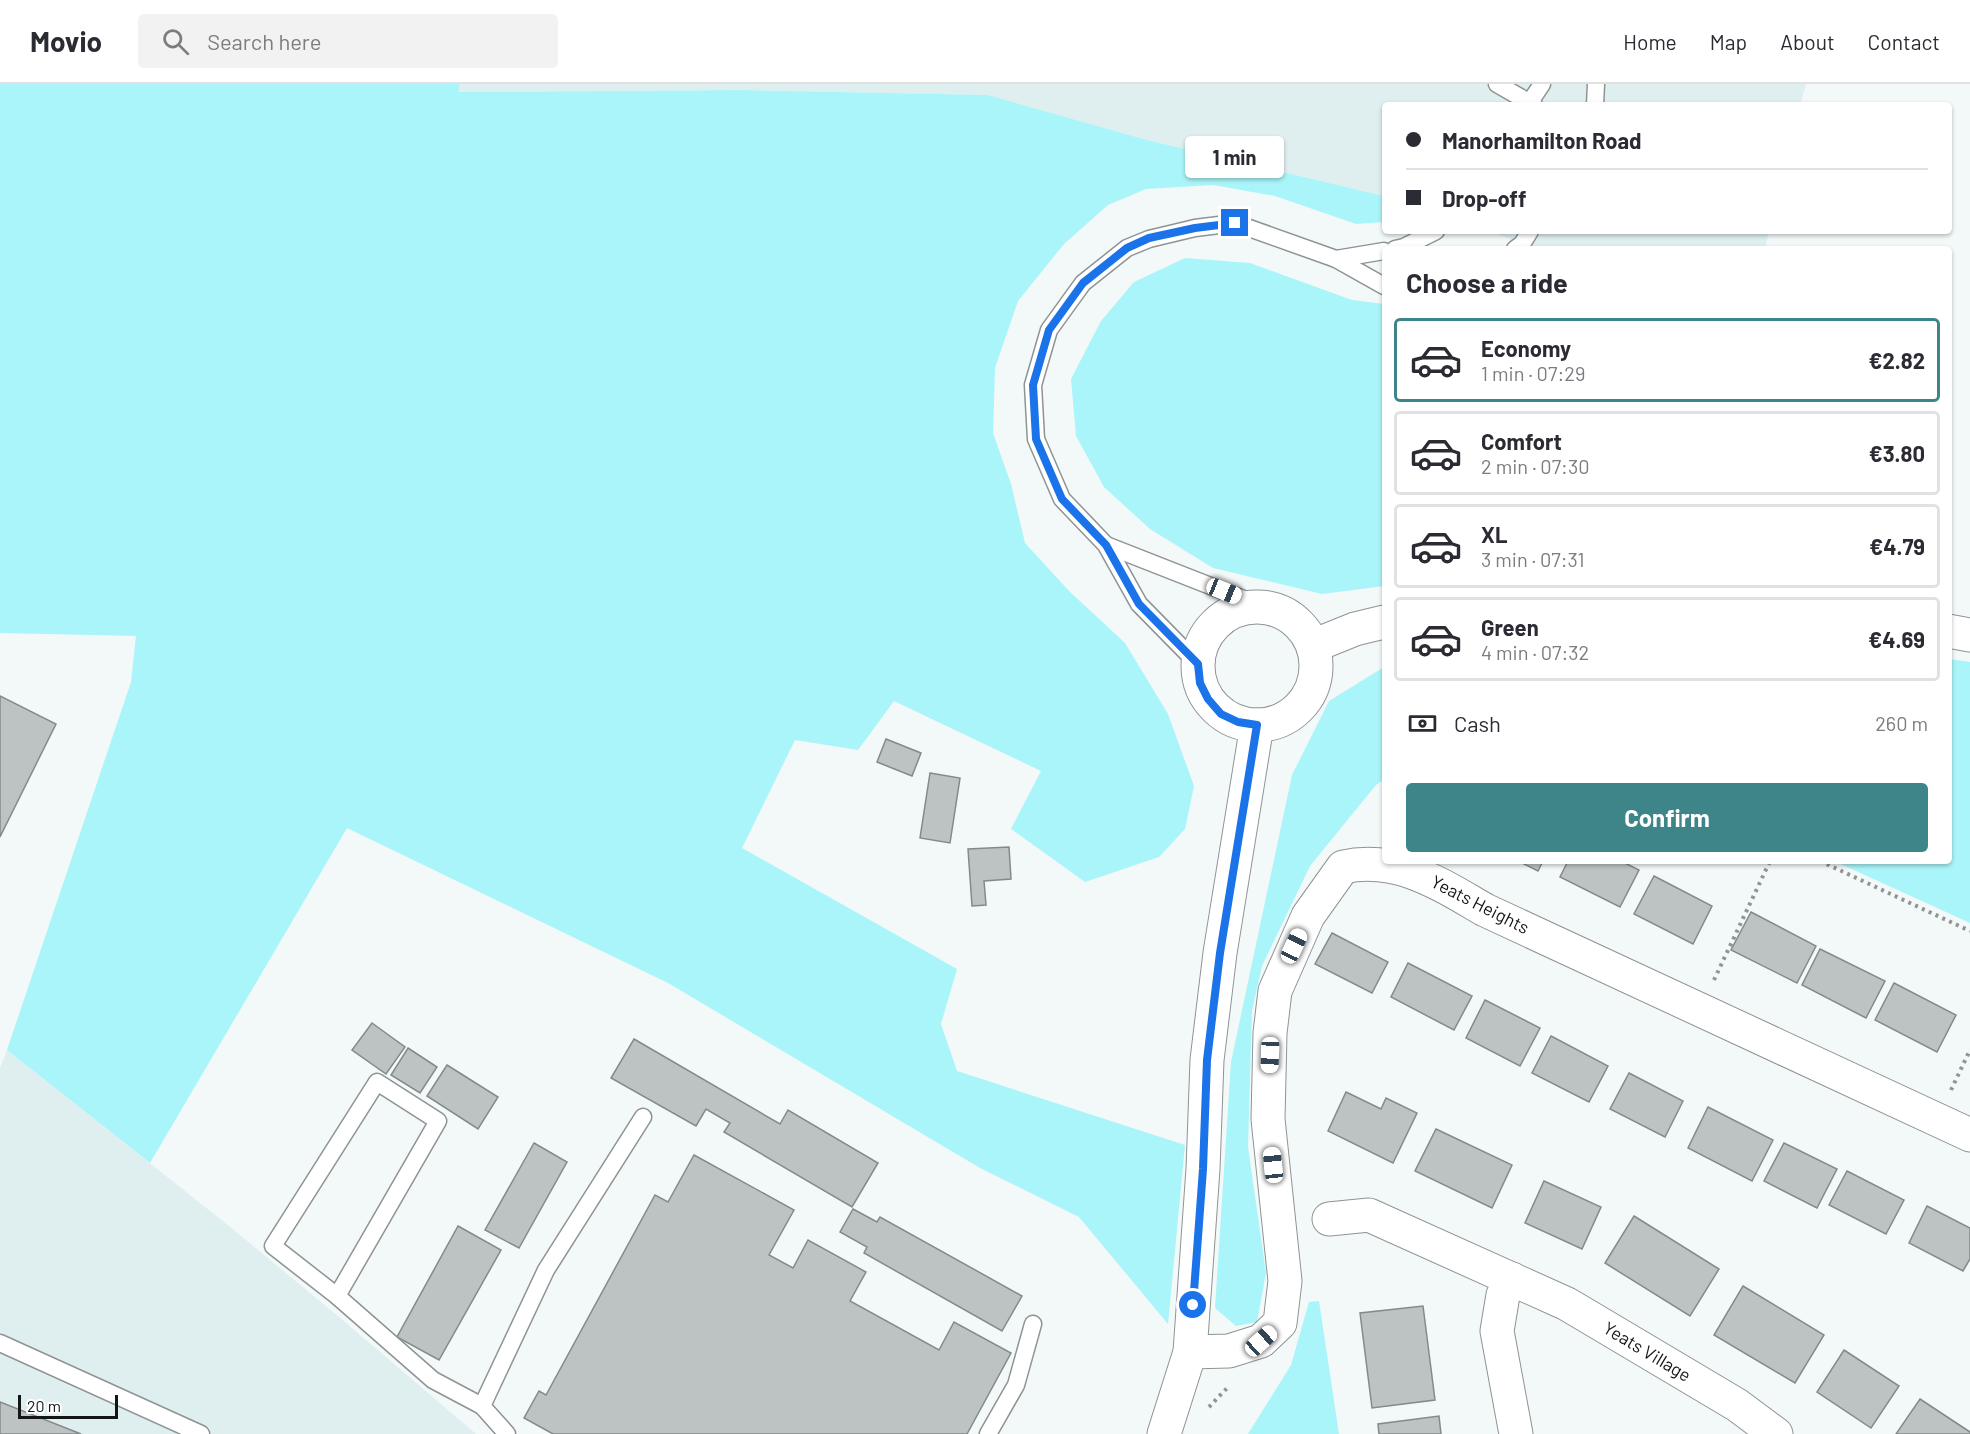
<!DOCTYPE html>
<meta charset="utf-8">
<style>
:root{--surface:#fff;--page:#f2f2f3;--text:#2b2b33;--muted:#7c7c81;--line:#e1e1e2;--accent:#3d8589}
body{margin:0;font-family:Barlow,sans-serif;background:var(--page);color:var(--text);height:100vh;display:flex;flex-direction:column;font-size:22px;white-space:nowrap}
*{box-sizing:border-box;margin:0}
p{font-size:20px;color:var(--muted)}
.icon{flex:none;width:33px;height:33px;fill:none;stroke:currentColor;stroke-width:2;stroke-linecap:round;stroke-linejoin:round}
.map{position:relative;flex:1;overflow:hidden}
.side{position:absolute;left:1382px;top:162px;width:570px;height:618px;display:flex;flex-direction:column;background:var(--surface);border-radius:6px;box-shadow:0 2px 4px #0004}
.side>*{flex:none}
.hud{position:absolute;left:1382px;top:18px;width:570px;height:132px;border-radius:6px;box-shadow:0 2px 4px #0004;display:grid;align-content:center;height:132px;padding:0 24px;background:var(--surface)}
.scale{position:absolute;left:18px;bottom:15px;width:100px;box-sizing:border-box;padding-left:6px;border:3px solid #141616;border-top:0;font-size:16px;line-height:21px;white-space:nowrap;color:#141616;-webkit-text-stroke:4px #fff;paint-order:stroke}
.end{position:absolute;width:27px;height:27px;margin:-14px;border:8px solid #1a73e8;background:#fff;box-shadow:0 0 0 3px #fff}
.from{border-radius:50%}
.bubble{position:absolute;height:42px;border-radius:6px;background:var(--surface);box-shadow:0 2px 4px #0004;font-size:20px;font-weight:700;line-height:42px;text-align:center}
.car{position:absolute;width:18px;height:36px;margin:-18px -9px;border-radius:8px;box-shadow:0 0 4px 2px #0007;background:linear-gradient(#fff 24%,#345 0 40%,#fff 0 76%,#345 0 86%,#fff 0)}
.hud b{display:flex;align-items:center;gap:21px;height:57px;font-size:22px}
.hud b+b{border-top:2px solid var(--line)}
.hud i{width:15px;height:15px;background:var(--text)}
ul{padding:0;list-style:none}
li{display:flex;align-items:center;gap:18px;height:84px;margin:0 12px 9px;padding:0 12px;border:3px solid var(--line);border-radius:6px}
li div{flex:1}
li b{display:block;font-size:22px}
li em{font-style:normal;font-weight:700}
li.selected{border-color:var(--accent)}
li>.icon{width:54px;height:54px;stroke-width:1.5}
h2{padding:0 24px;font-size:27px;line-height:72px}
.pay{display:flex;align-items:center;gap:15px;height:66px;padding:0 24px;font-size:22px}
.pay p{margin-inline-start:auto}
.action{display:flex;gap:12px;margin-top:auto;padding:12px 24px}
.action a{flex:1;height:69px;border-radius:6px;background:var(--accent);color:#fff;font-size:24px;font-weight:700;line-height:69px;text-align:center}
header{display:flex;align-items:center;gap:36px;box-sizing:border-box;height:84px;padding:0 30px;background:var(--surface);border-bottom:2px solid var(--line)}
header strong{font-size:28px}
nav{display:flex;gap:33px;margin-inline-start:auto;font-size:21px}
.search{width:420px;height:54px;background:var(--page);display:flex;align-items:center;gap:15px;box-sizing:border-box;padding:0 21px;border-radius:6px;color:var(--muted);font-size:22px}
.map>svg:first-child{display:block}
.built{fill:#dfeeef}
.green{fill:#aaf5f9}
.building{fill:#bdc3c3;stroke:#848a8a;stroke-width:1.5}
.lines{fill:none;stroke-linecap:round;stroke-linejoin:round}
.lane-casing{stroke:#8e9394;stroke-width:19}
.street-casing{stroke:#8e9394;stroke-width:35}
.highway-casing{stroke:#8e9394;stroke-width:35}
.path{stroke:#909494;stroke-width:4;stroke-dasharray:3 4.5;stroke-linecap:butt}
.lane{stroke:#fff;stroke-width:16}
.street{stroke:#fff;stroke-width:33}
.highway{stroke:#fff;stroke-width:33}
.route{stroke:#1a73e8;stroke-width:8}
.labels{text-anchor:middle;stroke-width:6;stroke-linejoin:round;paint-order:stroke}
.street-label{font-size:18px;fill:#141616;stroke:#fff}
</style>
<header>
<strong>Movio</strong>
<div class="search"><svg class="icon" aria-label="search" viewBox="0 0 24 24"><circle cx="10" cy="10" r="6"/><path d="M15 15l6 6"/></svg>Search here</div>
<nav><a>Home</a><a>Map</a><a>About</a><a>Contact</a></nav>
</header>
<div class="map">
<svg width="1970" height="1350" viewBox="0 0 1970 1350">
<rect width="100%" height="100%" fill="#f3f8f9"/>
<g class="built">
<polygon points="460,0 1806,0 1800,21 1384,21 1384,112 1147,56 988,11 743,6 457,8"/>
<polygon points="1490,147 1769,147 1765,165 1548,165 1522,160"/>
<polygon points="7,966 229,1142 339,1233 476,1350 0,1350 0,984"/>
</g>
<g class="green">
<polygon points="0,0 460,0 458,8 743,6 988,11 1147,56 1384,112 1384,138 1356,140 1275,112 1213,101 1146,105 1108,121 1064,160 1018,217 995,284 993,349 1011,400 1025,459 1069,507 1125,559 1168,630 1194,702 1185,745 1159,773 1085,798 1011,745 1041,687 894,617 858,666 795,656 742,764 957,885 941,940 957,987 1185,1061 1168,1240 1079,1133 980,1084 668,899 347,744 150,1079 7,966 131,598 136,552 0,549"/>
<polygon points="1185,174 1250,179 1352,216 1384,220 1384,502 1322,510 1213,484 1150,445 1104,403 1076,352 1071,295 1101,237 1134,198"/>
<polygon points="1949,575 1970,578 1970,839 1834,777 1948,777"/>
<polygon points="1384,583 1384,695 1376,701 1310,782 1262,882 1252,927 1248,1063 1266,1189 1257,1238 1236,1242 1215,1224 1231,978 1292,691 1329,617"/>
<polygon points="1319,1217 1339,1350 1248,1350 1291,1281 1309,1218"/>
</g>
<g class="building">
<polygon points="0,612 56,640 0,753"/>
<polygon points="886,655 921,669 912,692 877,678"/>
<polygon points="930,689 960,694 950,759 920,754"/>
<polygon points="1009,763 1011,795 984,797 986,821 972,822 968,765"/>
<polygon points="1518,777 1543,777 1538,787"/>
<polygon points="1568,777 1621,777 1639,786 1620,823 1560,793"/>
<polygon points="1654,792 1712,822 1693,860 1634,830"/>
<polygon points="1751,828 1816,862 1797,899 1731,866"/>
<polygon points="1332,849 1388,878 1372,909 1315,880"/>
<polygon points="1820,865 1885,897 1866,934 1802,901"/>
<polygon points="1408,879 1472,912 1454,946 1391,913"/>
<polygon points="1894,899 1956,931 1937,968 1875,936"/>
<polygon points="1485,916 1540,944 1520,982 1466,954"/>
<polygon points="372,939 405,963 386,990 352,966"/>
<polygon points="1551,952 1608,982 1589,1018 1532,989"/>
<polygon points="634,955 780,1040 788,1026 878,1079 852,1123 724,1048 730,1039 706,1025 696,1042 611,994"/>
<polygon points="408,964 437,983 420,1009 391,991"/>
<polygon points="447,981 498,1013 478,1045 427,1012"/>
<polygon points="1629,989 1683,1017 1665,1053 1610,1025"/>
<polygon points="1346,1008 1381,1025 1386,1014 1417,1029 1393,1079 1328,1047"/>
<polygon points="1708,1023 1773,1056 1752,1097 1688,1064"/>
<polygon points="1436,1045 1512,1081 1492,1124 1415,1087"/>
<polygon points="534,1059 567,1078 519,1164 485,1146"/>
<polygon points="1784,1059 1837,1085 1817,1124 1764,1097"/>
<polygon points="694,1071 794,1126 769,1171 793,1184 808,1156 866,1188 850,1217 939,1266 954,1238 1011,1269 967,1350 553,1350 524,1334 539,1307 546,1311 655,1111 668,1118"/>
<polygon points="1847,1087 1904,1116 1886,1150 1829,1121"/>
<polygon points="1544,1097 1601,1123 1582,1165 1525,1139"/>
<polygon points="1927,1122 1970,1144 1970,1175 1963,1187 1909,1159"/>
<polygon points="853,1125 877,1138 880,1133 1022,1212 1002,1247 864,1169 867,1163 840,1148"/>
<polygon points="1634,1132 1719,1185 1690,1232 1605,1179"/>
<polygon points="458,1142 501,1166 439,1276 397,1253"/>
<polygon points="1743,1202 1824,1251 1795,1299 1714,1251"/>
<polygon points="1423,1222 1435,1316 1372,1324 1360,1229"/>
<polygon points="1844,1266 1899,1302 1871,1344 1817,1308"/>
<polygon points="1920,1315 1970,1348 1970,1350 1896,1350"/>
<polygon points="0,1318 81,1350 0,1350"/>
<polygon points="1439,1332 1441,1350 1379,1350 1378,1340"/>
</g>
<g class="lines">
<g class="lane-casing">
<g id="lane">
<polyline points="1497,0 1534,21"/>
<polyline points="1528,21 1542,0"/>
<polyline points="1595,21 1596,0"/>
<polyline points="1395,165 1404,163 1436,147"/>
<polyline points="1515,165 1522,160 1530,147"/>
<polyline points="1336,175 1384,167"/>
<polyline points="1106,461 1264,523"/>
<polyline points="1198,580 1139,520 1106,461 1062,415 1036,355 1033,301 1049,246 1083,199 1127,164 1149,155 1195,144 1235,139 1336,175 1384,202"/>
<polygon points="377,998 438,1037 337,1212 273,1162"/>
<polyline points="337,1212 433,1296 482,1322"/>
<polyline points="0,1259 201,1350"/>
<polyline points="507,1350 482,1322 546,1186 643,1033"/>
<polyline points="988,1350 1016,1301 1033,1240"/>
</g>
</g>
<g class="street-casing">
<g id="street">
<polyline points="1329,1135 1369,1131 1567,1220 1737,1321 1776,1350"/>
<polyline points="1512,1195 1503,1211 1497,1247 1516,1350"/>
<path d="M1190,1268L1229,1267L1261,1257L1280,1239L1285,1197L1268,1035L1270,949L1275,907L1308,832L1343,783C1397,771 1440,800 1485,826L1970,1051"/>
</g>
</g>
<g class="highway-casing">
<g id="highway">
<circle cx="1257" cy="582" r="59"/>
<polyline points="1948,547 1970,551"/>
<polyline points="1313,562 1355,545 1384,538"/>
<polyline points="1164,1350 1190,1268 1203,1085 1207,976 1220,869 1257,641"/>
</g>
</g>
<g class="path">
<polyline points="1820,777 1970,847"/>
<polyline points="1714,896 1770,777"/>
<polyline points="1951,1006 1970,966"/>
<polyline points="1209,1323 1229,1302"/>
</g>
<use href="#lane" class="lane"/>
<use href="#street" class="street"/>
<use href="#highway" class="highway"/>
</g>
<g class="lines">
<polyline class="route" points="1193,1221 1203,1085 1207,976 1220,869 1257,641 1238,638 1221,630 1208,615 1200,599 1198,580 1139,520 1106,461 1062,415 1036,355 1033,301 1049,246 1083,199 1127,164 1149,154 1195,144 1235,139"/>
</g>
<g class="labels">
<g class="street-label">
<text transform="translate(1480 821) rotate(27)" y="6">Yeats Heights</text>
<text transform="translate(1647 1268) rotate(31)" y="6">Yeats Village</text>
</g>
</g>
</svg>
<div class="scale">20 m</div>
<i class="end from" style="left:1193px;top:1221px"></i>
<i class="end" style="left:1235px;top:139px"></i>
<div class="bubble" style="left:1185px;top:52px;width:99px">1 min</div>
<i class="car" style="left:1224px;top:507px;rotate:112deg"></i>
<i class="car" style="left:1294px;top:862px;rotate:25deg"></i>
<i class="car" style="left:1270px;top:971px;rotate:182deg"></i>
<i class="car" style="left:1273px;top:1081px;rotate:354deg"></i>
<i class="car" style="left:1261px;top:1257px;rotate:48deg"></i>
<div class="hud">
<b><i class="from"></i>Manorhamilton Road</b>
<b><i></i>Drop-off</b>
</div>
<section class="side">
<h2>Choose a ride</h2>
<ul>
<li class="selected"><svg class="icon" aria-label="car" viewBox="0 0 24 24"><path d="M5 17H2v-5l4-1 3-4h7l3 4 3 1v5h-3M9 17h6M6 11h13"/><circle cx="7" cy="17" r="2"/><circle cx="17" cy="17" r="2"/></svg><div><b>Economy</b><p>1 min · 07:29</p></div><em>€2.82</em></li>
<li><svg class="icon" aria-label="car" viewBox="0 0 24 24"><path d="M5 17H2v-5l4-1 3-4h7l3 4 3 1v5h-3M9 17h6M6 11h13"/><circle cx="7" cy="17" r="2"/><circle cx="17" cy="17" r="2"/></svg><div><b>Comfort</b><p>2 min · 07:30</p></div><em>€3.80</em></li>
<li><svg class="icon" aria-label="car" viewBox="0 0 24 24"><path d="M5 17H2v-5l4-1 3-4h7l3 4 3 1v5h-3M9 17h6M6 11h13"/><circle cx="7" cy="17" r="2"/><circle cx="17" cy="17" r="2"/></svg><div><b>XL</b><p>3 min · 07:31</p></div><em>€4.79</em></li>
<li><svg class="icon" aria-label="car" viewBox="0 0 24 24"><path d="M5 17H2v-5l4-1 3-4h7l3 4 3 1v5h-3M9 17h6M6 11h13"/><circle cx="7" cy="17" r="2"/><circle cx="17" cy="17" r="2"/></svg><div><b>Green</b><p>4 min · 07:32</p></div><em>€4.69</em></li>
</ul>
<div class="pay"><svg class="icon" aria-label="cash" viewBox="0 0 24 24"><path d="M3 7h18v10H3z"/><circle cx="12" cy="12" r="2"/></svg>Cash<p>260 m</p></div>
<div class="action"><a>Confirm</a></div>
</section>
</div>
